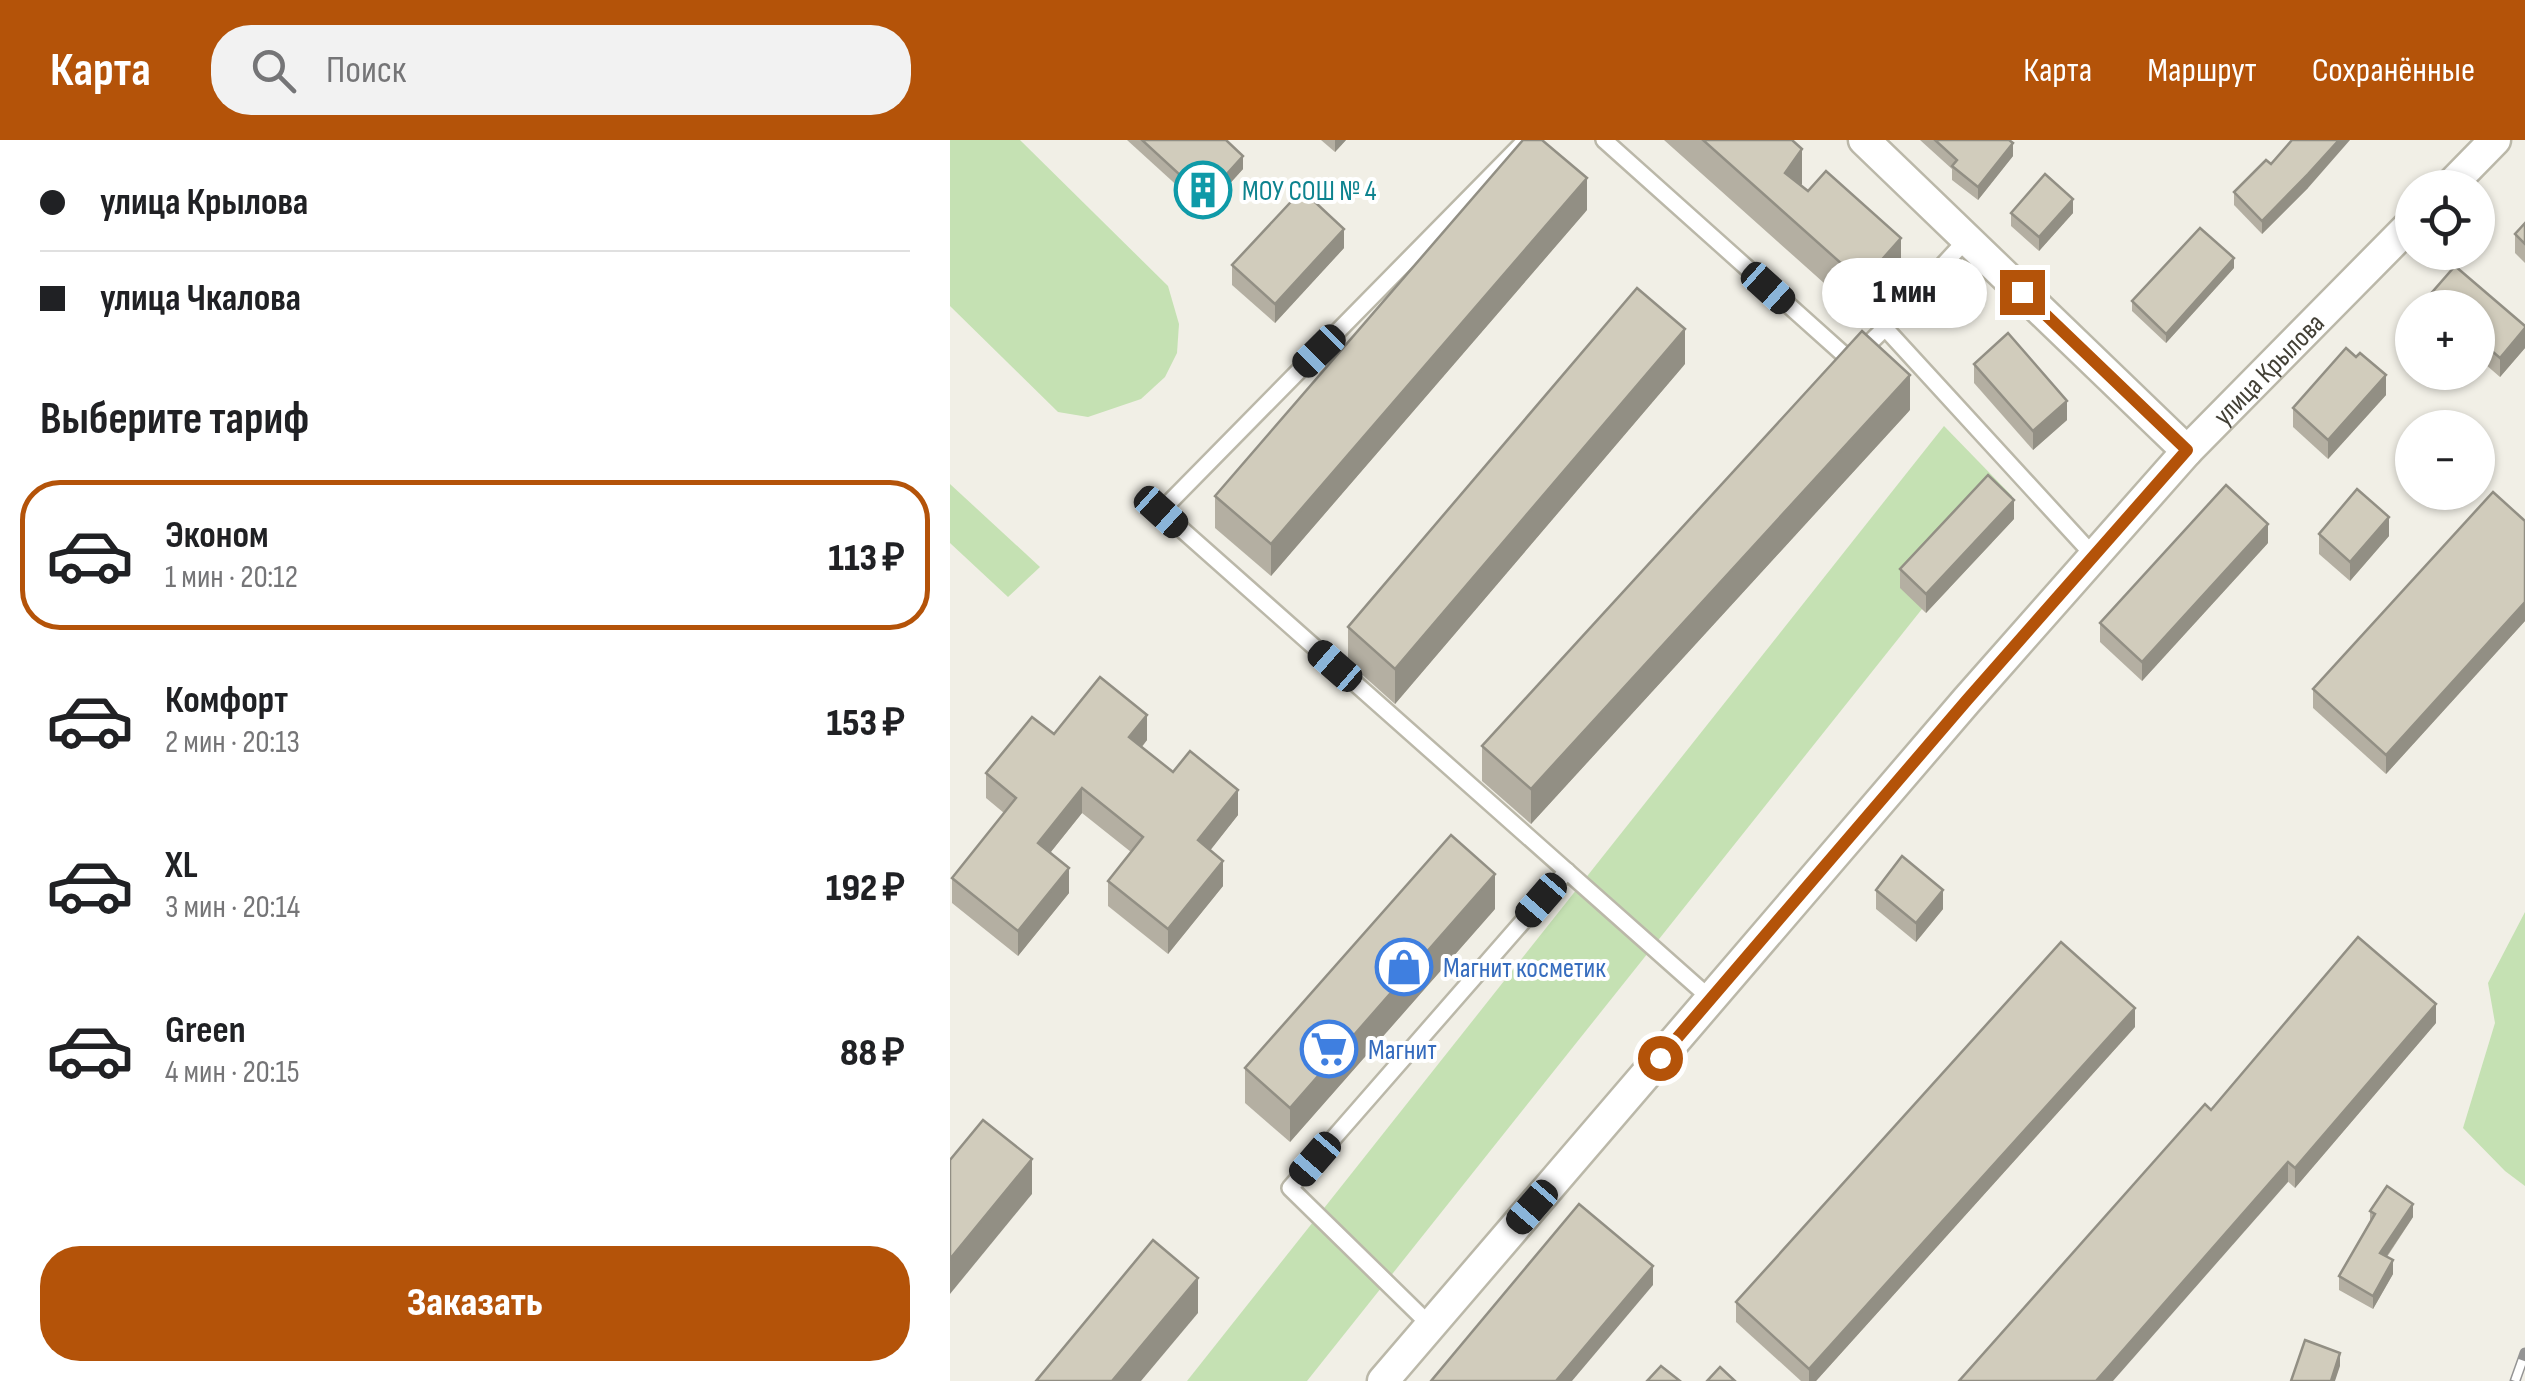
<!DOCTYPE html>
<html lang="ru">
<meta charset="utf-8">
<style>
:root{--surface:#fff;--page:#f2f2f2;--text:#202124;--muted:#757577;--line:#e0e0e0;--accent:#b45309}
body{margin:0;font-family:"Sofia Sans Condensed",sans-serif;background:var(--page);color:var(--text);height:100vh;display:flex;flex-direction:column;font-size:38px;white-space:nowrap}
*{box-sizing:border-box;margin:0}
p{font-size:32px;color:var(--muted)}
.icon{flex:none;width:55px;height:55px;fill:none;stroke:currentColor;stroke-width:2;stroke-linecap:round;stroke-linejoin:round}
.map{position:relative;flex:1;overflow:hidden}
.side{display:flex;flex-direction:column;background:var(--surface);width:950px}
.side>*{flex:none}
.banner{display:grid;align-content:center;height:220px;padding:0 40px;background:var(--surface)}
.fabs{position:absolute;left:1445px;top:30px;display:grid;gap:20px}
.fabs a{display:grid;place-items:center;width:100px;height:100px;border-radius:50%;background:var(--surface);box-shadow:0 2px 8px #0004;font-size:50px}
.end{position:absolute;width:45px;height:45px;margin:-22px;border:12px solid #b45309;background:#fff;box-shadow:0 0 0 5px #fff}
.from{border-radius:50%}
.bubble{position:absolute;height:70px;border-radius:35px;background:var(--surface);box-shadow:0 2px 8px #0004;font-size:32px;font-weight:800;line-height:70px;text-align:center}
.car{position:absolute;width:30px;height:60px;margin:-30px -15px;border-radius:12px;box-shadow:0 0 8px 2px #0007;background:linear-gradient(#222 24%,#8ab4d8 0 40%,#222 0 76%,#8ab4d8 0 86%,#222 0)}
.banner b{display:flex;align-items:center;gap:35px;height:95px;font-size:38px}
.banner b+b{border-top:2px solid var(--line)}
.banner i{width:25px;height:25px;background:var(--text)}
ul{padding:0;list-style:none}
li{display:flex;align-items:center;gap:30px;height:150px;margin:0 20px 15px;padding:0 20px;border:5px solid transparent;border-radius:40px}
li div{flex:1}
li b{display:block;font-size:38px}
li em{font-style:normal;font-weight:800}
li.selected{border-color:var(--accent)}
li>.icon{width:90px;height:90px;stroke-width:1.5}
h2{padding:0 40px;font-size:45px;line-height:120px}
.button{display:flex;gap:20px;margin-top:auto;padding:20px 40px}
.button a{flex:1;height:115px;border-radius:40px;background:var(--accent);color:#fff;font-size:40px;font-weight:800;line-height:115px;text-align:center}
header{display:flex;align-items:center;gap:60px;box-sizing:border-box;height:140px;padding:0 50px;background:var(--accent);color:#fff}
header strong{font-size:48px}
nav{display:flex;gap:55px;margin-inline-start:auto;font-size:35px}
.search{width:700px;height:90px;background:var(--page);display:flex;align-items:center;gap:25px;box-sizing:border-box;padding:0 35px;border-radius:40px;color:var(--muted);font-size:38px}
main{display:flex;flex:1;min-height:0}
.map>svg:first-child{display:block}
.green{fill:#c5e1b3}
.lines{fill:none;stroke-linecap:round;stroke-linejoin:round}
.lane-casing{stroke:#bbb8a9;stroke-width:20}
.street-casing{stroke:#bbb8a9;stroke-width:35}
.lane{stroke:#fff;stroke-width:15}
.street{stroke:#fff;stroke-width:30}
.rail-casing{stroke:#949494;stroke-width:11}
.rail{stroke:#fff;stroke-width:8;stroke-dasharray:22;stroke-linecap:butt}
.wall{fill:#b4afa2}
.shaded-wall{fill:#928f84}
.building{fill:#d1ccbc;stroke:#928f84;stroke-width:2.5}
.route{stroke:#b45309;stroke-width:12}
.labels{text-anchor:middle;stroke-width:8;stroke-linejoin:round;paint-order:stroke}
.culture-label{font-size:28px;fill:#0d838f;stroke:#fff;text-anchor:start}
.street-label{font-size:28px;fill:#434036;stroke:#fff}
.shop-label{font-size:28px;fill:#366cbe;stroke:#fff;text-anchor:start}
</style>
<header>
<strong>Карта</strong>
<div class="search"><svg class="icon" aria-label="search" viewBox="0 0 24 24"><circle cx="10" cy="10" r="6"/><path d="M15 15l6 6"/></svg>Поиск</div>
<nav><a>Карта</a><a>Маршрут</a><a>Сохранённые</a></nav>
</header>
<main>
<section class="side">
<div class="banner">
<b><i class="from"></i>улица Крылова</b>
<b><i></i>улица Чкалова</b>
</div>
<h2>Выберите тариф</h2>
<ul>
<li class="selected"><svg class="icon" aria-label="car" viewBox="0 0 24 24"><path d="M5 17H2v-5l4-1 3-4h7l3 4 3 1v5h-3M9 17h6M6 11h13"/><circle cx="7" cy="17" r="2"/><circle cx="17" cy="17" r="2"/></svg><div><b>Эконом</b><p>1 мин · 20:12</p></div><em>113 ₽</em></li>
<li><svg class="icon" aria-label="car" viewBox="0 0 24 24"><path d="M5 17H2v-5l4-1 3-4h7l3 4 3 1v5h-3M9 17h6M6 11h13"/><circle cx="7" cy="17" r="2"/><circle cx="17" cy="17" r="2"/></svg><div><b>Комфорт</b><p>2 мин · 20:13</p></div><em>153 ₽</em></li>
<li><svg class="icon" aria-label="car" viewBox="0 0 24 24"><path d="M5 17H2v-5l4-1 3-4h7l3 4 3 1v5h-3M9 17h6M6 11h13"/><circle cx="7" cy="17" r="2"/><circle cx="17" cy="17" r="2"/></svg><div><b>XL</b><p>3 мин · 20:14</p></div><em>192 ₽</em></li>
<li><svg class="icon" aria-label="car" viewBox="0 0 24 24"><path d="M5 17H2v-5l4-1 3-4h7l3 4 3 1v5h-3M9 17h6M6 11h13"/><circle cx="7" cy="17" r="2"/><circle cx="17" cy="17" r="2"/></svg><div><b>Green</b><p>4 мин · 20:15</p></div><em>88 ₽</em></li>
</ul>
<div class="button"><a>Заказать</a></div>
</section>
<div class="map">
<svg width="1575" height="1241" viewBox="0 0 1575 1241">
<rect width="100%" height="100%" fill="#f1efe6"/>
<g class="green">
<polygon points="0,0 70,0 218,146 229,184 227,213 215,237 191,259 138,277 108,272 0,166"/>
<polygon points="994,286 1062,356 357,1241 237,1241"/>
<polygon points="0,344 90,427 58,457 0,403"/>
<polygon points="1575,772 1575,1046 1555,1031 1513,988 1545,883 1538,843"/>
</g>
<g class="lines">
<g class="lane-casing">
<g id="lane">
<polyline points="576,0 211,371 761,859"/>
<polyline points="654,0 901,221 935,188"/>
<polyline points="1017,99 935,188 1144,416"/>
<polyline points="480,1185 340,1048 617,731"/>
</g>
</g>
<g class="street-casing">
<g id="street">
<polyline points="914,0 1237,311"/>
<polyline points="1498,48 1545,0"/>
<path id="s1" d="M433,1241L1017,560L1237,311L1462,83"/>
</g>
</g>
<use href="#lane" class="lane"/>
<use href="#street" class="street"/>
<g class="rail-casing">
<polyline id="rail" points="1565,1241 1575,1213"/>
</g>
<use href="#rail" class="rail"/>
</g>
<g class="wall">
<polygon points="177,0 276,0 293,29 255,71"/>
<polygon points="371,0 396,0 385,12"/>
<polygon points="714,0 842,0 851,45 951,132 912,177"/>
<polygon points="970,0 1059,0 1063,16 1028,60 1002,40 1002,29"/>
<polygon points="1321,24 1358,48 1312,94 1284,65 1284,52"/>
<polygon points="637,70 321,436 265,388 265,356"/>
<polygon points="1061,73 1123,73 1089,111 1061,86"/>
<polygon points="1575,83 1575,123 1565,113 1565,94"/>
<polygon points="394,108 325,183 282,145 282,125"/>
<polygon points="1505,126 1575,186 1575,208 1550,237 1528,218 1528,168 1478,168 1478,157"/>
<polygon points="1284,128 1216,203 1182,171 1182,161"/>
<polygon points="1406,217 1436,255 1378,319 1343,287 1343,268"/>
<polygon points="735,224 445,564 398,522 398,487"/>
<polygon points="1024,224 1117,280 1083,310 1024,243"/>
<polygon points="960,270 581,684 532,641 532,606"/>
<polygon points="1064,379 976,473 950,448 950,429"/>
<polygon points="1575,381 1575,481 1436,634 1363,568 1363,549"/>
<polygon points="1369,394 1439,396 1400,441 1369,414"/>
<polygon points="1318,403 1192,541 1150,502 1150,483"/>
<polygon points="104,594 197,600 192,607 223,632 288,675 260,710 273,746 218,814 158,766 158,741 181,712 132,673 100,713 119,753 68,816 2,763 2,738 54,673 36,658 36,633"/>
<polygon points="926,750 993,769 966,802 926,769"/>
<polygon points="545,769 340,1002 295,963 295,928"/>
<polygon points="1486,883 1345,1048 1261,970"/>
<polygon points="1185,887 866,1241 851,1241 786,1182 786,1162"/>
<polygon points="1420,1071 1463,1077 1437,1117 1443,1134 1423,1169 1389,1150 1389,1136 1420,1083"/>
</g>
<g class="shaded-wall">
<polygon points="385,0 396,0 385,12"/>
<polygon points="1389,0 1400,0 1358,48 1312,94 1312,81"/>
<polygon points="1063,3 1063,16 1028,60 1028,47"/>
<polygon points="852,9 852,44 835,68 835,33"/>
<polygon points="293,16 293,29 255,71 255,58"/>
<polygon points="637,38 637,70 321,436 321,404"/>
<polygon points="1123,59 1123,73 1089,111 1089,97"/>
<polygon points="394,89 394,108 325,183 325,164"/>
<polygon points="951,98 951,132 912,177 912,142"/>
<polygon points="1284,118 1284,128 1216,203 1216,194"/>
<polygon points="1575,188 1575,208 1550,237 1550,218"/>
<polygon points="735,189 735,224 445,564 445,529"/>
<polygon points="960,235 960,270 581,684 581,649"/>
<polygon points="1436,235 1436,255 1378,319 1378,300"/>
<polygon points="1117,261 1117,280 1083,310 1083,291"/>
<polygon points="1064,360 1064,379 976,473 976,454"/>
<polygon points="1439,377 1439,396 1400,441 1400,422"/>
<polygon points="1318,384 1318,403 1192,541 1192,522"/>
<polygon points="1575,462 1575,481 1436,634 1436,615"/>
<polygon points="197,575 197,600 179,622 179,597"/>
<polygon points="132,648 132,673 88,728 88,703"/>
<polygon points="288,650 288,675 248,726 248,700"/>
<polygon points="273,721 273,746 218,814 218,789"/>
<polygon points="119,728 119,753 68,816 68,791"/>
<polygon points="545,734 545,769 340,1002 340,968"/>
<polygon points="993,750 993,769 966,802 966,783"/>
<polygon points="1486,864 1486,883 1345,1048 1345,1028"/>
<polygon points="1185,868 1185,887 866,1241 859,1241 859,1229"/>
<polygon points="82,1019 82,1054 0,1154 0,1119"/>
<polygon points="1338,1022 1338,1042 1163,1241 1146,1241"/>
<polygon points="1463,1064 1463,1077 1430,1126 1430,1113"/>
<polygon points="1443,1120 1443,1134 1423,1169 1423,1156"/>
<polygon points="703,1126 703,1145 622,1241 606,1241"/>
<polygon points="248,1138 248,1173 191,1241 162,1241"/>
<polygon points="1390,1213 1390,1226 1385,1241 1381,1241"/>
</g>
<g class="building">
<polygon points="192,0 276,0 293,16 255,58"/>
<polygon points="573,0 592,0 637,38 321,404 265,356"/>
<polygon points="753,0 842,0 852,9 835,33 858,51 876,31 951,98 912,142"/>
<polygon points="985,0 1059,0 1063,3 1028,47 1002,26 1007,20"/>
<polygon points="1342,0 1389,0 1358,34 1312,81 1284,52 1316,20 1321,24"/>
<polygon points="1095,34 1123,59 1089,97 1061,73"/>
<polygon points="352,50 394,89 325,164 282,125"/>
<polygon points="1575,83 1575,104 1565,94"/>
<polygon points="1250,88 1284,118 1216,194 1182,161"/>
<polygon points="1505,126 1575,186 1575,188 1550,218 1528,199 1528,168 1490,168 1478,157"/>
<polygon points="687,148 735,189 445,529 398,487"/>
<polygon points="912,191 960,235 581,649 532,606"/>
<polygon points="1058,193 1117,261 1083,291 1024,224"/>
<polygon points="1396,208 1406,217 1410,213 1436,235 1378,300 1343,268"/>
<polygon points="1038,335 1064,360 976,454 950,429"/>
<polygon points="1276,345 1318,384 1192,522 1150,483"/>
<polygon points="1407,349 1439,377 1400,422 1369,394"/>
<polygon points="1543,352 1575,381 1575,462 1436,615 1363,549"/>
<polygon points="150,537 197,575 179,597 223,632 240,611 288,650 248,700 273,721 218,789 158,741 193,697 132,648 88,703 119,728 68,791 2,738 66,658 36,633 82,577 104,594"/>
<polygon points="501,695 545,734 340,968 295,928"/>
<polygon points="952,716 993,750 966,783 926,750"/>
<polygon points="1408,797 1486,864 1345,1028 1338,1022 1146,1241 1009,1241 1255,964 1261,970"/>
<polygon points="1111,802 1185,868 859,1229 786,1162"/>
<polygon points="33,980 82,1019 0,1119 0,1020"/>
<polygon points="1437,1046 1463,1064 1430,1113 1443,1120 1423,1156 1389,1136 1425,1074 1420,1071"/>
<polygon points="629,1064 703,1126 606,1241 481,1241"/>
<polygon points="203,1100 248,1138 162,1241 86,1241"/>
<polygon points="1355,1200 1390,1213 1381,1241 1341,1241"/>
<polygon points="711,1226 730,1241 697,1241"/>
<polygon points="770,1227 785,1241 757,1241"/>
</g>
<g class="lines">
<polyline class="route" points="710,918 1017,560 1237,310 1072,152"/>
</g>
<defs>
<g id="building-ring" transform="scale(2.875)"><circle r="9.5" fill="#fff" stroke="#0f9aa8" stroke-width="1.5"/><path d="M-4-6H4V6H1V3H-1V6H-4ZM-2.5-4.3h1.7v1.8h-1.7ZM.8-4.3h1.7v1.8H.8ZM-2.5-1h1.7V.8h-1.7ZM.8-1h1.7V.8H.8Z" fill="#0f9aa8"/></g>
<g id="shop-ring" transform="scale(2.875)"><circle r="9.5" fill="#fff" stroke="#3f7fe0" stroke-width="1.5"/><path d="M-5-2.5h2.3a2.7 3.5 0 0 1 5.4 0H5L5.5 6h-11ZM-1.5-2.5h3a1.5 2.3 0 0 0-3 0Z" fill="#3f7fe0"/></g>
<g id="supermarket-ring" transform="scale(2.875)"><circle r="9.5" fill="#fff" stroke="#3f7fe0" stroke-width="1.5"/><path d="M-6-5.5h2.5l.6 2H6L4.5 2H-2.5L-4.4-4H-6ZM-1.5 3.2a1.3 1.3 0 1 0 .1 0ZM3 3.2a1.3 1.3 0 1 0 .1 0Z" fill="#3f7fe0"/></g>
</defs>
<g fill-rule="evenodd">
<use href="#building-ring" x="253" y="50"/>
<use href="#shop-ring" x="454" y="827"/>
<use href="#supermarket-ring" x="379" y="909"/>
</g>
<g class="labels">
<g class="culture-label">
<text x="292" y="60">МОУ СОШ № 4</text>
</g>
<g class="street-label">
<text dy="10" stroke="none"><textPath href="#s1" startOffset="1345">улица Крылова</textPath></text>
</g>
<g class="shop-label">
<text x="493" y="837">Магнит косметик</text>
<text x="418" y="919">Магнит</text>
</g>
</g>
</svg>
<div class="fabs">
<a><svg class="icon" aria-label="locate" viewBox="0 0 24 24"><circle cx="12" cy="12" r="6"/><path d="M12 2v4M12 18v4M2 12h4M18 12h4"/></svg></a>
<a>+</a>
<a>−</a>
</div>
<i class="end from" style="left:710px;top:918px"></i>
<i class="end" style="left:1072px;top:152px"></i>
<div class="bubble" style="left:872px;top:118px;width:165px">1 мин</div>
<i class="car" style="left:818px;top:148px;rotate:132deg"></i>
<i class="car" style="left:369px;top:211px;rotate:225deg"></i>
<i class="car" style="left:211px;top:372px;rotate:132deg"></i>
<i class="car" style="left:385px;top:526px;rotate:311deg"></i>
<i class="car" style="left:591px;top:760px;rotate:221deg"></i>
<i class="car" style="left:365px;top:1019px;rotate:221deg"></i>
<i class="car" style="left:582px;top:1067px;rotate:221deg"></i>
</div>
</main>
